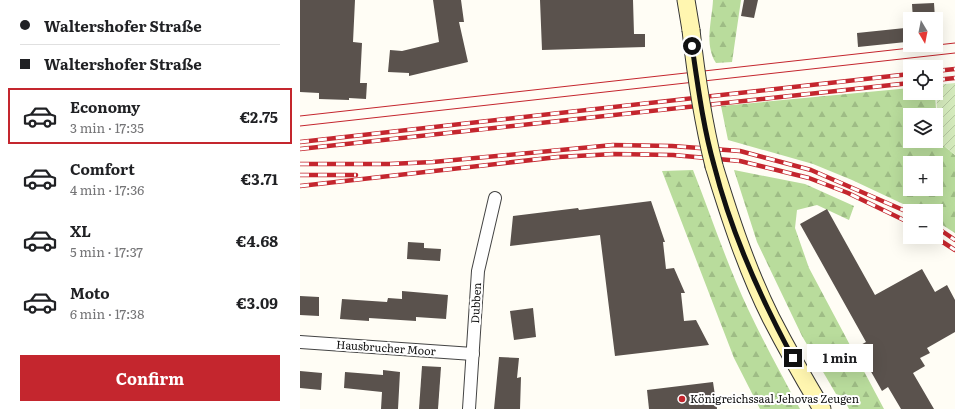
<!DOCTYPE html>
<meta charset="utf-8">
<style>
:root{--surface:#fff;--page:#f6f6f6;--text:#202124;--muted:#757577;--line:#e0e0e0;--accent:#c4262e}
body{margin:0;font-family:Literata,serif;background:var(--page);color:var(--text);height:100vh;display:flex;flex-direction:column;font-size:15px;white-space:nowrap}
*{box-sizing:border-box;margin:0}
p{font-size:13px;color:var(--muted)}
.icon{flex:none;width:22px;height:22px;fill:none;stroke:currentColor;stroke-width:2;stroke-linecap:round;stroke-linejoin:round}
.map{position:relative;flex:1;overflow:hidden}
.side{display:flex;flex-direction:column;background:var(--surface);width:300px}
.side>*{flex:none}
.guide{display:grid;align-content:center;height:88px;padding:0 20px;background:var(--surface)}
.needle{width:26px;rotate:170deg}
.tools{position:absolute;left:603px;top:12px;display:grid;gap:8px}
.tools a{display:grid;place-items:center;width:40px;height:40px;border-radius:0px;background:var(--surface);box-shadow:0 4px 16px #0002;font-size:20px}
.end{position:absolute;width:18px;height:18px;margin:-9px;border:5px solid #111;background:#fff;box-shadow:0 0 0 2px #fff}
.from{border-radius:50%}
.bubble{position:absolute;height:28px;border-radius:0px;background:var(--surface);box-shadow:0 4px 16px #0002;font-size:13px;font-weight:700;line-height:28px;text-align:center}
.guide b{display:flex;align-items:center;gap:14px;height:38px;font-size:15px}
.guide b+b{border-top:1px solid var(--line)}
.guide i{width:10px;height:10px;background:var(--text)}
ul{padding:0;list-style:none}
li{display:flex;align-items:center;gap:12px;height:56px;margin:0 8px 6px;padding:0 12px;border:2px solid transparent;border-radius:0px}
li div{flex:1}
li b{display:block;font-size:15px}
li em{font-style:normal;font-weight:700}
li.active{border-color:var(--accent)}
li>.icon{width:36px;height:36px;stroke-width:1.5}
.cta{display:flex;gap:8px;margin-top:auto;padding:8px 20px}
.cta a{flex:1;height:46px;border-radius:0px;background:var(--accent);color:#fff;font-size:16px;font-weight:700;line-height:46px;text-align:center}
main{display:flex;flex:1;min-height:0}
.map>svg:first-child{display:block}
.forest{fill:url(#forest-firs);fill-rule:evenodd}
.garden{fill:url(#garden-furrows)}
.building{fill:#5a524d}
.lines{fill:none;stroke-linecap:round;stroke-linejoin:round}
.street-casing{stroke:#444;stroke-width:14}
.secondary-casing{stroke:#333;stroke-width:19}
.street{stroke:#fff;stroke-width:12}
.secondary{stroke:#fff6b0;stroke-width:17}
.tram{stroke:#c4262e;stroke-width:1}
.rail-casing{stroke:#c4262e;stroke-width:4.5}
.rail{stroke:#fff;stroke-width:3;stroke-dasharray:9;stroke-linecap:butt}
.secondary-bridge-casing{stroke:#333;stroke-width:19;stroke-linecap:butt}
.secondary-bridge{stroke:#fff6b0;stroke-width:17}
.route{stroke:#111;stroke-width:5}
.poi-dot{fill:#c4262e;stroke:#fff;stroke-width:1.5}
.labels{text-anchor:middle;stroke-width:4;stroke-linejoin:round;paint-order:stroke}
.street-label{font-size:11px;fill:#111;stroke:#fff}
.poi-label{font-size:11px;fill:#111;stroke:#fff;text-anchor:start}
</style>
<main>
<section class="side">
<div class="guide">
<b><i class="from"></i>Waltershofer Straße</b>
<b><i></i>Waltershofer Straße</b>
</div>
<ul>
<li class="active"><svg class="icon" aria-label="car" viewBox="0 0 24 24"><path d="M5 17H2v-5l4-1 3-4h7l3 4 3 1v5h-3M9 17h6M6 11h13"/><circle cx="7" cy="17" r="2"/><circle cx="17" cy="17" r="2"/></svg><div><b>Economy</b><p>3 min · 17:35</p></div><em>€2.75</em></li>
<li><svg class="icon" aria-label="car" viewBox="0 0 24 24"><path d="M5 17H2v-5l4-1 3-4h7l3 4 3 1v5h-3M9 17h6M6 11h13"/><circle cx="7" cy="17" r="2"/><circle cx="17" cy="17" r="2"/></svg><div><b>Comfort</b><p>4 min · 17:36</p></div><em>€3.71</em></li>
<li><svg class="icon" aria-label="car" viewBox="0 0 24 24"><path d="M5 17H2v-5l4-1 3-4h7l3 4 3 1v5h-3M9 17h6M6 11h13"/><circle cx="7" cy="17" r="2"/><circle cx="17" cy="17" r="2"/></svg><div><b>XL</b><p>5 min · 17:37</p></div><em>€4.68</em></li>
<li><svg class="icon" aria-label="car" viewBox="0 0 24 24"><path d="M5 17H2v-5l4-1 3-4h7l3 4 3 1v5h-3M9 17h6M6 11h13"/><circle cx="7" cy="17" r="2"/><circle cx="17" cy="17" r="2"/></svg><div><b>Moto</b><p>6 min · 17:38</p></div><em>€3.09</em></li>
</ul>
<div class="cta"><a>Confirm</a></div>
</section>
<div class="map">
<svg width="655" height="409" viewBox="0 0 655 409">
<defs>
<pattern id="forest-firs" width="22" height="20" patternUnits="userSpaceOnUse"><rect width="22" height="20" fill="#b9dc9c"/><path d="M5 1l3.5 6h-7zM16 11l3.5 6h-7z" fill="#9ebc85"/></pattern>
<pattern id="garden-furrows" width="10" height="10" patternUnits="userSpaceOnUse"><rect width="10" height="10" fill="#d5ebbd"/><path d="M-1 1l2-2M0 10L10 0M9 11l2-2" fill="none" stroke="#b6c8a1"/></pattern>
</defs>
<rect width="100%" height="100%" fill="#fffdf5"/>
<g class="forest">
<path d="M413,0H441L432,62L416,63C404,44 412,21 413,0Z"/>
<path d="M610,88V93H635L638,141L655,155V233L636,221V211H618L552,180L513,164L428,140L421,106ZM610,115H636V141H610ZM610,163H636V189H610Z"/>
<path d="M393,170C411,216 427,264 448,309C464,343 482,376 500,409H460L434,358L362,171Z"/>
<polygon points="434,170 505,184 554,206 549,220 517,205 497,210 495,228 509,268 584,409 549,409 542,396 536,394 502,336 457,242"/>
</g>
<polygon class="garden" points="655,83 655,155 638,141 636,85"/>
<g class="building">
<polygon points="0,0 55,0 53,42 62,43 60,83 67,83 66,99 49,98 49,100 19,99 19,93 0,92"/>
<polygon points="133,0 161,0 164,22 159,22 168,62 109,76 109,73 88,72 90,50 102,51 139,42"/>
<polygon points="240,0 333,0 334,34 345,34 345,47 242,50"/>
<polygon points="444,0 458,0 454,18 441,16"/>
<polygon points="634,3 635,19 613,19 612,4"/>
<polygon points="605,28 606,42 558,47 557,33"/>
<polygon points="351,201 365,242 363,242 366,269 374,268 385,293 381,293 384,321 396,320 409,345 315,356 300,235 210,246 213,216 278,208 279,210"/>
<polygon points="527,209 575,295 622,269 635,292 647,285 655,300 655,332 627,348 630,353 620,358 625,366 613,373 634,409 601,409 588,387 582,391 557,347 566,342 500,224"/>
<polygon points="108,242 124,243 124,248 141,249 140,261 107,259"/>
<polygon points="102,291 148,295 146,319 116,317 116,321 69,318 69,321 40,319 42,299 87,302 88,298 102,299"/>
<polygon points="0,296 19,297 19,316 0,315"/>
<polygon points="233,308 236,337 214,340 210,311"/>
<polygon points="199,357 219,358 217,378 221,377 220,409 194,409"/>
<polygon points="122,366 141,367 138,409 119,409"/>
<polygon points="83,370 100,372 98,409 81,409 82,392 44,388 45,372 83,375"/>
<polygon points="0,371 22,373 21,390 0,388"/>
<polygon points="413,382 417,409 349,409 347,390"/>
</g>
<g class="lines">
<g class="street-casing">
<g id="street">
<polyline points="0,342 173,354"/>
<polyline points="169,409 178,271 195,198"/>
</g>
</g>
<g class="secondary-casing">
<g id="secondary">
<polyline points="386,0 391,30"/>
<path d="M414,166C430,218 447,270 471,318C487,349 504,379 522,409"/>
</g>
</g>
<use href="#street" class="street"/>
<use href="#secondary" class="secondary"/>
<g class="tram">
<polyline points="0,116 655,43"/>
<polyline points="0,126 655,53"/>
</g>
<g class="rail-casing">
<g id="rail">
<polyline points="636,71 655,69"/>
<polyline points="636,80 655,78"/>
<polyline points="0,142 610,74"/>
<polyline points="0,149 610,83"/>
<polyline points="0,164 89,164 133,162 313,145 372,146 440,151 511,170 610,213"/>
<polyline points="0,175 56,175"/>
<polyline points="0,186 258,157 314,154 373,155 440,161 509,178 548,193 610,223"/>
<polyline points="636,227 655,240"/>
<polyline points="635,237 655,250"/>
</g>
</g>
<use href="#rail" class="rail"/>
<g class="secondary-bridge-casing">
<path id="secondary-bridge" d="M391,30C396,76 403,121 414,166"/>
</g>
<use href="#secondary-bridge" class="secondary-bridge"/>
</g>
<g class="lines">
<path class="route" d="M392,46C398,86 403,126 414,165C431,232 460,297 493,358"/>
</g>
<circle class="poi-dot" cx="382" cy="399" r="4"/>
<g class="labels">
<g class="street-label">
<text transform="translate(176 303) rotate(-87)" y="4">Dubben</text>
<text transform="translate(86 348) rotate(4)" y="4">Hausbrucher Moor</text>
</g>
<g class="poi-label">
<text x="390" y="403">Königreichssaal Jehovas Zeugen</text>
</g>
</g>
</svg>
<div class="tools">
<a><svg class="needle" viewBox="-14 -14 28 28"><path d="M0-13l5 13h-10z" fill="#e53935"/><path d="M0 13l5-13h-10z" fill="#757577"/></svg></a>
<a><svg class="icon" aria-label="locate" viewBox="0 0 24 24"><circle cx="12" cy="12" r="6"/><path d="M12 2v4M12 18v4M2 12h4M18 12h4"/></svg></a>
<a><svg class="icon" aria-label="layers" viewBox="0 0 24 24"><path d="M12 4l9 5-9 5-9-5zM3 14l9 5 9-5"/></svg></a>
<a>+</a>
<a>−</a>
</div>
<i class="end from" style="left:392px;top:46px"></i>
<i class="end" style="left:493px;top:358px"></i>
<div class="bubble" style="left:507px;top:344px;width:66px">1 min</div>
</div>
</main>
